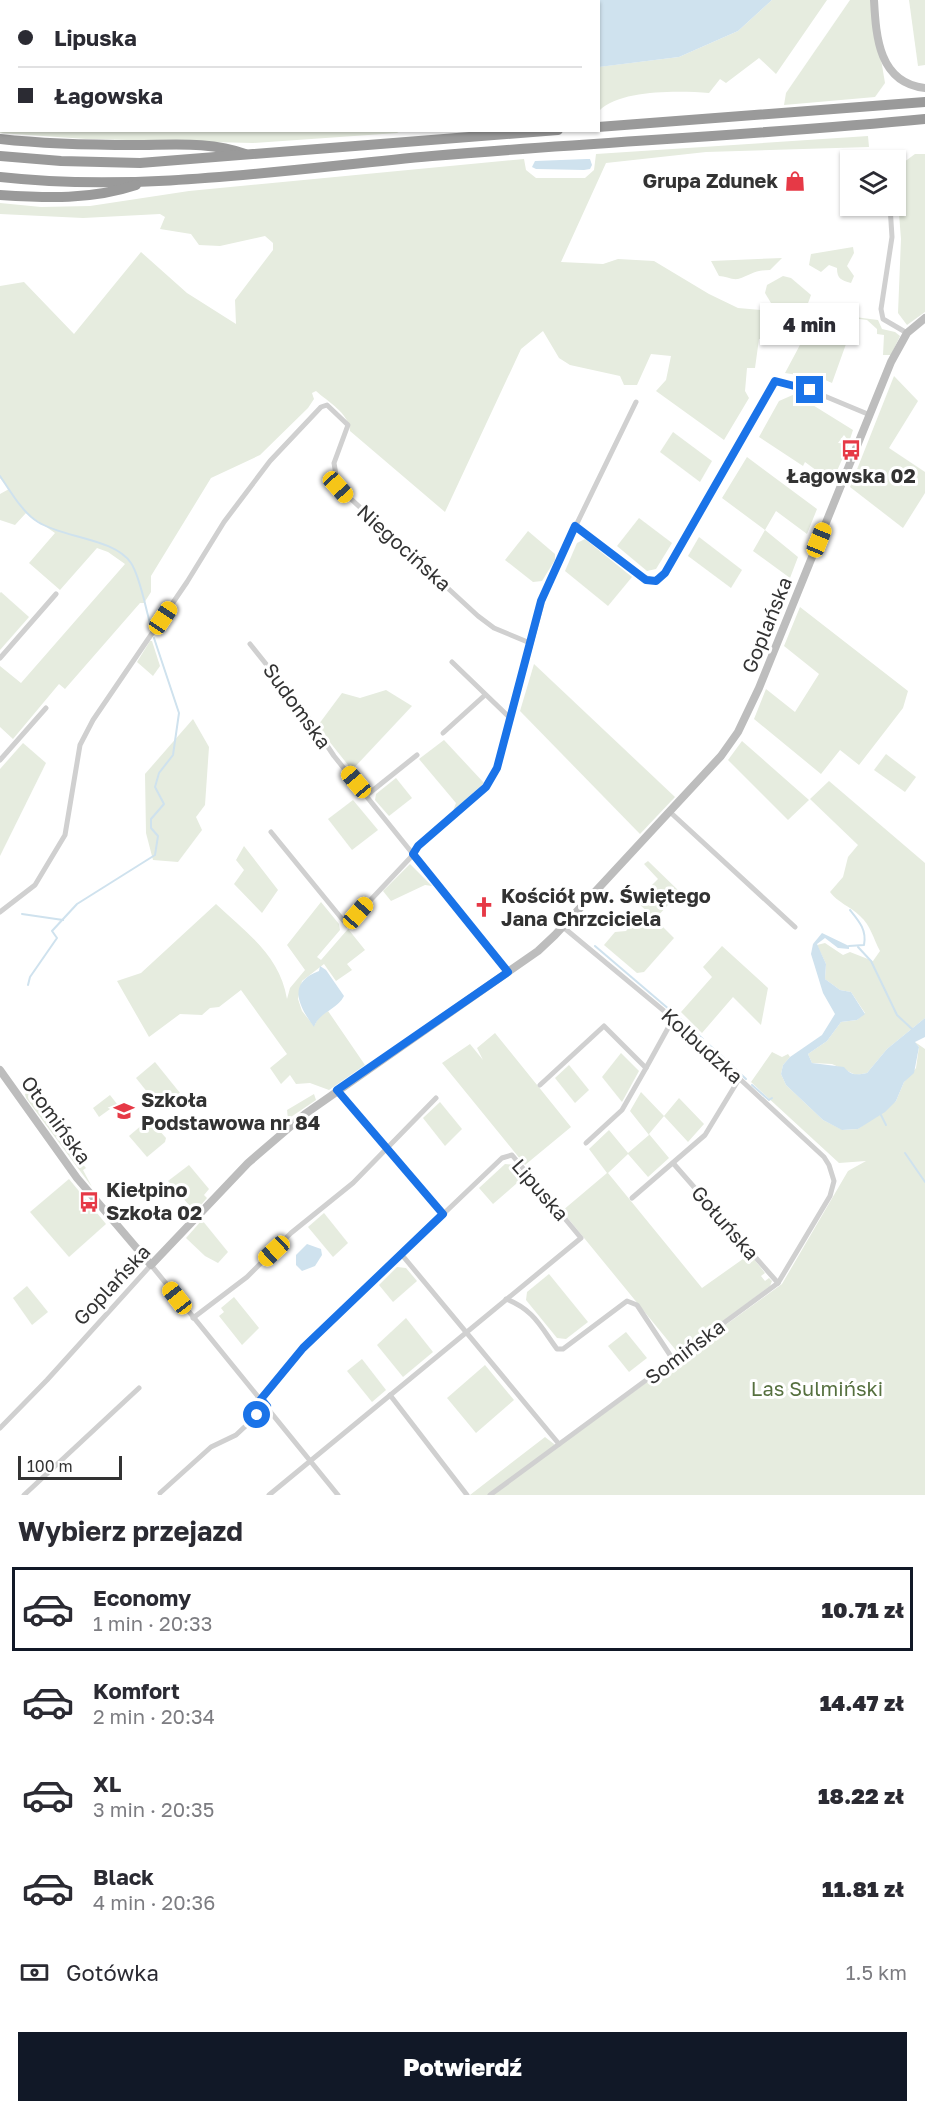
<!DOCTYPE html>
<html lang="pl">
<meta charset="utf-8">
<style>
:root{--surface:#fff;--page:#f2f2f3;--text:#2b2b33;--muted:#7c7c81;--line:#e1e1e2;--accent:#111827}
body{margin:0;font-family:"Golos Text",sans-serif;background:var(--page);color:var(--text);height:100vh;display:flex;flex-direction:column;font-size:22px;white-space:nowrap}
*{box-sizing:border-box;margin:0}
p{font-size:20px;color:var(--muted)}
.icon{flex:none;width:33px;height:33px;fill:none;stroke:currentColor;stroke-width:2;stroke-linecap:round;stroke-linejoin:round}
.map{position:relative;height:1495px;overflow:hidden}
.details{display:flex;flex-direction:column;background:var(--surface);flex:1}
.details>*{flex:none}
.hud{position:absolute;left:0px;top:0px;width:600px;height:132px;box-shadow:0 2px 4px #0004;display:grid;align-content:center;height:132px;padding:0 18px;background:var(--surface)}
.controls{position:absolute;left:840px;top:150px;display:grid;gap:12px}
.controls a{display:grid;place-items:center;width:66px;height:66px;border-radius:0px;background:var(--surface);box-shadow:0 2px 4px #0004;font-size:30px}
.scale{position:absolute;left:18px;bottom:15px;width:104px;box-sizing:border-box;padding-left:6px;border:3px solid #333;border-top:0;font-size:16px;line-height:21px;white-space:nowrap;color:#333;-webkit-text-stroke:4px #fff;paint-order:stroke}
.end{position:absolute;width:27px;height:27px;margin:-14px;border:8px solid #1a73e8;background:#fff;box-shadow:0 0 0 3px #fff}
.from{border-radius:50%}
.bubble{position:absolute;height:42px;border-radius:0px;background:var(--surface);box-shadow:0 2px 4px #0004;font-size:20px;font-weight:800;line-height:42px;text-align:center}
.car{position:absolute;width:18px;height:36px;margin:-18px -9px;border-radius:8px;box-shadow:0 0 4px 2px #0007;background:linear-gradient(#f5c518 24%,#345 0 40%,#f5c518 0 76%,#345 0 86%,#f5c518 0)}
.hud b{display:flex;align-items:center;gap:21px;height:57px;font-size:22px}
.hud b+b{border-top:2px solid var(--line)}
.hud i{width:15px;height:15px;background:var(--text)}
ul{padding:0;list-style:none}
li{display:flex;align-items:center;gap:18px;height:84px;margin:0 12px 9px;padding:0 6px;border:3px solid transparent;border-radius:0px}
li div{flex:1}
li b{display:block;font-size:22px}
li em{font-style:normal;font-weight:800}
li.current{border-color:var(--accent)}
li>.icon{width:54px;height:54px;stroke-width:1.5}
h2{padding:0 18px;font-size:27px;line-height:72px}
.pay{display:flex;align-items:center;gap:15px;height:66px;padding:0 18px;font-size:22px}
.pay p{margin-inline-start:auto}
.button{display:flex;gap:12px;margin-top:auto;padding:12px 18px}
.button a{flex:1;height:69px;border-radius:0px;background:var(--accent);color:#fff;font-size:24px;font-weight:800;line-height:69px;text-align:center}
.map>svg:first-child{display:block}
.green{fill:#e6ecdf}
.water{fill:#cfe2ee}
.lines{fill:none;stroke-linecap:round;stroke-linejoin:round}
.stream{stroke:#cfe2ee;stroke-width:2}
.street{stroke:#d0d0d0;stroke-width:5}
.secondary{stroke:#bdbdbd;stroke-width:8}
.highway{stroke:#9a9a9a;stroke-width:10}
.route{stroke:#1a73e8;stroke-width:8}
.labels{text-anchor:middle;stroke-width:6;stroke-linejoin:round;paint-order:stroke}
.poi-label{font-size:20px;font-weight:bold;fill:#333;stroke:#fff;text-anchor:start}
.street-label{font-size:20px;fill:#333;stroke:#fff}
.park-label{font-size:20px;fill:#56703f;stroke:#fff}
</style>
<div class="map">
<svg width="925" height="1495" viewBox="0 0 925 1495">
<rect width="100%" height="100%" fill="#fff"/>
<g class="green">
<polygon points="0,0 174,1 2,2 2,130 400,131 397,133 253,143 86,139 0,133"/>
<path d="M772,0H827L776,74L759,58L726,83L720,79L709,93C680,91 621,89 599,111L598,67L679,57L738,31Z"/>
<polygon points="850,0 871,0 885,83 875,97 784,105 786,93"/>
<polygon points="909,0 925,0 925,65 918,66"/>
<path d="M868,136L869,147L706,152L606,163L561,262L603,264L618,259L654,261L709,294L738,308L830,316L817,339L846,344L832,383L823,379L785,373L801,343L759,339L755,368H747L745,391L749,398L724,440L656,391L666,380L671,356L651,354L637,385H624L620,376L570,365L559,358L543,331L521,349L445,512L350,431C349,413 328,402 316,391L312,393L314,399L308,408L260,455L211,478L151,576V592L144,603H140L65,689L59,684L13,739L0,727V666L21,683L125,564L108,552L97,548L60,590L29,563L55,533L26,513L15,525L0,520V494L9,489L0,478V286L24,282L74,334L141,252L187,293L236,324L235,300L273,250V243L265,236L220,246L199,245L191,234L160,229L165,217L160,214L83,218L0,214V203L41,207L90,206L189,191L524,159L526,170L536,178H585L594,170L596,154Z"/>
<polygon points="915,154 925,154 925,312 907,325 898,313 901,239 896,176 900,165"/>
<path d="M853,247L854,253L847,266L854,276L851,283C841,280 837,279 837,268L829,265L821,272L809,265L811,254Z"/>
<path d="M782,258L770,270C754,270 751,275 738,279C732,280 725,276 719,276L711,261Z"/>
<polygon points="783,276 791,278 811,295 807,306 771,303 765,293 767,285"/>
<polygon points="847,316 878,320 882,329 895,332 900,336 891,355 883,355 884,335 877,334 877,329 867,320 844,317"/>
<polygon points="894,376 918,401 889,448 925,472 925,493 903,528 850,487"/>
<polygon points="795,394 853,430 850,439 847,439 844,435 838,443 849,444 832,482 805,462 803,466 759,437 779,401"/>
<polygon points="673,432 712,461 700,482 660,452"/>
<polygon points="747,457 817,509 807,534 776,511 765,530 798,557 790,578 753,551 765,530 722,498"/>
<polygon points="639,518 672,543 656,569 647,571 617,546"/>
<polygon points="528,531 555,554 555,560 542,581 533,582 505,560"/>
<polygon points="699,537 742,570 731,588 688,556"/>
<polygon points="585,539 632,577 608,606 565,571 577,543"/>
<polygon points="1,592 29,617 0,650 0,593"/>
<polygon points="800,607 908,691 903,708 859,765 840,750 821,774 754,719 766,689 795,712 819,674 784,646"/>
<polygon points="150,641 152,641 160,666 153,676 137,662"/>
<polygon points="534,664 675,797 640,834 520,711"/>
<polygon points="386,690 412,706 352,770 321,731 319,724 342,693 360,698"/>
<polygon points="193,719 209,747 205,805 196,817 202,830 178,862 153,860 146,833 145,774"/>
<polygon points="444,740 484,783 453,811 456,803 419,759"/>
<polygon points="742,741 809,800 788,820 728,760"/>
<polygon points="23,743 46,763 0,856 0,769"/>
<polygon points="886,754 916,777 905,792 874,770"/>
<polygon points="396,778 412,798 389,816 375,800 376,794"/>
<path d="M829,781L925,863V1018L887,1049L867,1073L856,1075L832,1064L812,1063L808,1054L827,1041L841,1022L857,1020L865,1013L851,992L840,990L825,979L826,964L817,945L825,943L843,955L850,952L873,961L880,951C873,938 871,926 860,916C851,907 837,902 830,892L843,877L848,857L858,845L810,799Z"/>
<polygon points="353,800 378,830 352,850 328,819"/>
<polygon points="244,846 278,890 262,913 234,884 244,870 236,860"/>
<polygon points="648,861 680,892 655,919 636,901 658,879 644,864"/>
<polygon points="410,864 432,886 425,885 391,901 383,891"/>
<path d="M321,902L339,924L340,930L317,957L321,960L354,922L349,930L365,950L347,964L352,970L336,981L324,964L302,981L298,999L302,1011L314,1026L319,1017L328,1011L365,1065L329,1090L310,1083L296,1084L290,1075L281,1084L270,1068L287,1054L241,990L219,1007L210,1008L202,1015L180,1014L149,1037L117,981L141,973L216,904C247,933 280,956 287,999L290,988L305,970L287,945Z"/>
<polygon points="639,915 655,929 660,924 674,938 644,972 637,973 604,945 615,932 626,931"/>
<polygon points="722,946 768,988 761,1025 733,997 702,1033 681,1012 712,977 703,967"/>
<polygon points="495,1033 571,1127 525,1165 442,1063 470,1044 483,1060 477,1048"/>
<polygon points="915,1042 925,1049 925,1495 470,1495 545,1437 558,1447 782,1284 848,1171 866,1161 839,1163 751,1082 772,1052 782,1057 788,1054 790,1057 783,1065 781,1074 786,1085 823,1120 843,1130 858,1129 896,1101 904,1082 916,1068 919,1047"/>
<polygon points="621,1053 639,1071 622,1102 602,1077"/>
<polygon points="155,1062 180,1093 160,1108 136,1078"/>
<polygon points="569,1065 589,1090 575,1103 555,1078"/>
<polygon points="32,1089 40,1091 36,1094 53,1116 59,1113 59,1117 49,1125 86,1168 83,1170 92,1187 26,1098 25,1094"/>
<polygon points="641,1092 664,1116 679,1098 704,1124 688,1142 664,1116 649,1134 669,1158 648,1177 628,1154 608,1173 702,1288 750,1254 765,1273 761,1276 765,1281 769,1278 772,1281 770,1286 679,1354 562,1211 607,1173 589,1149 609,1130 628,1153 649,1135 630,1111"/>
<polygon points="314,1094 316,1100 288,1119 287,1110"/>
<polygon points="110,1095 117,1104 99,1117 93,1108"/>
<polygon points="440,1102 462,1129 445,1146 423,1118"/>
<polygon points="149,1119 166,1138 165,1142 147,1157 129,1136"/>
<polygon points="505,1164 516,1165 525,1176 493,1204 479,1188"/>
<polygon points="189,1165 209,1189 204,1195 207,1198 195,1212 168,1181"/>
<polygon points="69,1179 106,1224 69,1257 30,1212"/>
<polygon points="324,1213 348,1243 333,1257 308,1227"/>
<polygon points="202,1220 228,1252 218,1263 205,1256 186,1238"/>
<polygon points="397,1267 406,1268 417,1281 393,1302 379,1285"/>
<polygon points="549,1274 588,1322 566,1339 557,1338 526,1300 527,1292"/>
<polygon points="27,1286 48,1312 32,1325 13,1298"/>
<polygon points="234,1297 259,1328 242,1345 219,1316 224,1312 221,1308"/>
<polygon points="406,1318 433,1352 403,1377 377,1345"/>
<polygon points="626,1332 647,1358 629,1372 608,1346"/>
<polygon points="362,1359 386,1390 372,1402 347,1371"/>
<polygon points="485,1365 514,1400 476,1433 447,1398"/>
</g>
<g class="water">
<polygon points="171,0 772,0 738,31 679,57 599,67 598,2"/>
<polygon points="587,159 590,159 592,165 590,169 584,170 536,169 532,167 535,161"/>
<path d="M822,933L849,946V949L838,948L825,938L817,944L826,964L825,979L840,990L851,992L865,1014L857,1020L841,1022L827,1041L808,1054L812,1063L844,1067C851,1076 857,1075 867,1073L887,1049L925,1018V1037L915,1042L919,1047L914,1073L904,1082L896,1101L885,1112L858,1129L842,1130L823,1120L786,1085L781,1074L783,1065L790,1057L822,1035L835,1014L823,993L811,954L813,944Z"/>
<path d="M320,966L326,970L344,996C337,1010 319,1012 314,1027C298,1005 287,983 319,971Z"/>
<polygon points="307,1244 321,1249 322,1255 315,1266 302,1271 296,1265 296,1255"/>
</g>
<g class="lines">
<g class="stream">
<path d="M0,476C11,492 22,512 38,522C63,538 114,538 131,563C141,578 146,612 152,630"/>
<polyline points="22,914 63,920"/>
<polyline points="595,946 684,1022"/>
<path d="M849,946L864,945C867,930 859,921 850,910"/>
<polyline points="858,947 871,961 897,1015 912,1029"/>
<polyline points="28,985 30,977 57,938 52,931 77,904 155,855 158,836 151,828 151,819 164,804 155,787 159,773 173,755 179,713 154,638"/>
<polyline points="689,1027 703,1039"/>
<polyline points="708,1044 724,1058"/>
<polyline points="728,1062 746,1079"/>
<polyline points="752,1085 769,1100 772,1098"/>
<polyline points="881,1115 886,1125"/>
<polyline points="905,1153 925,1182"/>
</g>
<g class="street">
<polyline points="890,206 892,237 881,309 883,319 907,333"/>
<polyline points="575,526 640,576 656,581 665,573 775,381 810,390 870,415"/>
<polyline points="250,644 306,714 334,756 508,972"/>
<polyline points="0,658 56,594"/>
<polyline points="452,662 510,718"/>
<polyline points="443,733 485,695"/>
<polyline points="0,760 46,708"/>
<polyline points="367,795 417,755"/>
<polyline points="670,812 795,927"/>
<polyline points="271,832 347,925 411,857 418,846 486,787 497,768 547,585 636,402"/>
<polyline points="0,912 35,885 65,835 80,745 93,720 187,582 224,522 270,461 321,407 327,405 348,425 334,463 338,487 478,616 494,628 530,643"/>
<polyline points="540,1085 604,1026 646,1068 673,1019"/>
<polyline points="337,1090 443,1214"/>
<polyline points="586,1143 622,1110 646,1068"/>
<polyline points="673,1163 778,1283"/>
<polyline points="632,1198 705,1135 739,1079"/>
<polyline points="402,1255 559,1444"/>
<path d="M506,1299C534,1310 540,1326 557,1349H563L627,1301L637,1305L674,1361"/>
<polyline points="193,1318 247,1277 291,1233 353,1183 436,1098"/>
<polyline points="390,1395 467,1495"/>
<polyline points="261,1399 303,1348 502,1158 512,1155 581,1238 269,1495"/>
<polyline points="0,1428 47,1380 151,1265 338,1495"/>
<polyline points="160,1493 211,1447 236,1435 267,1406"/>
<polyline points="24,1495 139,1388"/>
<polyline points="490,1495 778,1283 830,1196 834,1181 829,1165 824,1157 687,1030 563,927"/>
</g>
<g class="secondary">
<path d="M874,0C876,37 879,83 925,88"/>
<polyline points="0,1070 77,1178 151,1265 248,1163 305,1114 538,951 555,935 721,756 738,732 759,688 891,362 907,333 925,318"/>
</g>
<g class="highway">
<polyline points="598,127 925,102"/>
<path d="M0,139C45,144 90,145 135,145C171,145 211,141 245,154"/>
<polyline points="0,156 61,161 140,163 558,130"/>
<path d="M0,177C143,193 289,169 432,156C596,142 761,135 925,119"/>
<path d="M0,195C47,198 91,200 136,185"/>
</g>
</g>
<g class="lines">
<polyline class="route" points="257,1415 267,1406 261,1399 303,1348 443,1214 337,1090 508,972 413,854 418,846 486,787 497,768 541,601 575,526 646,580 656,581 665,573 775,381 810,390"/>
</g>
<defs>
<g id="shop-bare" transform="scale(1.62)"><path d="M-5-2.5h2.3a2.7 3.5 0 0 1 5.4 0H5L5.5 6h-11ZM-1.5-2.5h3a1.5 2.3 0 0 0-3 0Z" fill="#e63946" stroke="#fff" stroke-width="2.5" paint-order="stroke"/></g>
<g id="bus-bare" transform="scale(1.62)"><path d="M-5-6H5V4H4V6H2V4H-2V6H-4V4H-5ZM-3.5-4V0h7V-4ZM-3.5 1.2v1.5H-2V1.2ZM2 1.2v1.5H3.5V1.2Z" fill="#e63946" stroke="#fff" stroke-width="2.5" paint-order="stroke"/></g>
<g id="church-bare" transform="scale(1.62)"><path d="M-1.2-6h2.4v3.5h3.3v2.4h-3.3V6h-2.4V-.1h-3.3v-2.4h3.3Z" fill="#e63946" stroke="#fff" stroke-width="2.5" paint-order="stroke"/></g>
<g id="school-bare" transform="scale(1.62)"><path d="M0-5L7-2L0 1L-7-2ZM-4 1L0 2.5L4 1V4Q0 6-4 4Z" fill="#e63946" stroke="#fff" stroke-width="2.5" paint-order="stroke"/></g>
</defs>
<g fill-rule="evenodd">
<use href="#shop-bare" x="795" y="181"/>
<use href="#bus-bare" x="851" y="450"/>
<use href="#church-bare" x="484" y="907"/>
<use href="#school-bare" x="124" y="1111"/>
<use href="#bus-bare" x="89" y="1202"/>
</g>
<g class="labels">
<g class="poi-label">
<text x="778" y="188" text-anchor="end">Grupa Zdunek</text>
<text x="851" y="483" text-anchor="middle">Łagowska 02</text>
<text x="501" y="903">Kościół pw. Świętego<tspan x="501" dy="23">Jana Chrzciciela</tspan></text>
<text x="141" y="1107">Szkoła<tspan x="141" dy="23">Podstawowa nr 84</tspan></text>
<text x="106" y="1197">Kiełpino<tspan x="106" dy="23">Szkoła 02</tspan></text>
</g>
<g class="street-label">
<text transform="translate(404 548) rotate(42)" y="7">Niegocińska</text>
<text transform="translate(767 625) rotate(-68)" y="7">Goplańska</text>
<text transform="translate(297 706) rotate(54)" y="7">Sudomska</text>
<text transform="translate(702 1046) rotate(42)" y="7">Kolbudzka</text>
<text transform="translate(56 1120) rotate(54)" y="7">Otomińska</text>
<text transform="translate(540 1190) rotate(49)" y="7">Lipuska</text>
<text transform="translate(725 1223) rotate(49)" y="7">Gołuńska</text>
<text transform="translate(112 1285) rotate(-47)" y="7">Goplańska</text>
<text transform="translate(685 1352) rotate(-37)" y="7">Somińska</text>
</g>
<g class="park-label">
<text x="817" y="1396">Las Sulmiński</text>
</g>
</g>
</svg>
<div class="controls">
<a><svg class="icon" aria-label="layers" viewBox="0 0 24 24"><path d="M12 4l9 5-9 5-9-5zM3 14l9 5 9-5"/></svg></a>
</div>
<div class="scale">100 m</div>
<i class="end from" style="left:257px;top:1415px"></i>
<i class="end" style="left:810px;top:390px"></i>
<div class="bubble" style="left:760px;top:303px;width:99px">4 min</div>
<i class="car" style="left:338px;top:487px;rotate:138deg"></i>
<i class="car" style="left:819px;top:540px;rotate:22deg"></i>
<i class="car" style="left:163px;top:618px;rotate:34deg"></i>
<i class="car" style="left:356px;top:782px;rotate:320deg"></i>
<i class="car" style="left:358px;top:913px;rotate:41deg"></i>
<i class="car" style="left:274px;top:1251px;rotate:227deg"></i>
<i class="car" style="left:177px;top:1298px;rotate:322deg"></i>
<div class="hud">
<b><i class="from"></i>Lipuska</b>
<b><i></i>Łagowska</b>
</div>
</div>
<section class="details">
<h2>Wybierz przejazd</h2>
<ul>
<li class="current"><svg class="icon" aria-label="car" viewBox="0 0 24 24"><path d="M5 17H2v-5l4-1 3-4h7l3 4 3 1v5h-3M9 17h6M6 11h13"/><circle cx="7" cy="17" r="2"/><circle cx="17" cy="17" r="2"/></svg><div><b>Economy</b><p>1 min · 20:33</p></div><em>10.71 zł</em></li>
<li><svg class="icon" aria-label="car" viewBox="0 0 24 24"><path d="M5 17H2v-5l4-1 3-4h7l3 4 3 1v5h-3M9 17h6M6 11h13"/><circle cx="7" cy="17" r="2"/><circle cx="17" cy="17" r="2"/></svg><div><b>Komfort</b><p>2 min · 20:34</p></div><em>14.47 zł</em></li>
<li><svg class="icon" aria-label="car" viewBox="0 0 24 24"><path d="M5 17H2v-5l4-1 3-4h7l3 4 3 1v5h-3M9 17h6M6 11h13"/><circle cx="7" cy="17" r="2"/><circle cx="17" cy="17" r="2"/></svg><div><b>XL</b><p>3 min · 20:35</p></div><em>18.22 zł</em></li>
<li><svg class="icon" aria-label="car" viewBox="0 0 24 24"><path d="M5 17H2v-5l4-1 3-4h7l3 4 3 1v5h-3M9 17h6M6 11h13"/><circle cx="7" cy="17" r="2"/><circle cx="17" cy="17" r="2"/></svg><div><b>Black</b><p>4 min · 20:36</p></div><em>11.81 zł</em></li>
</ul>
<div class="pay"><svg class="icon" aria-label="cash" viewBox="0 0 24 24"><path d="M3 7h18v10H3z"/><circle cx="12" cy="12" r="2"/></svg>Gotówka<p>1.5 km</p></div>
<div class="button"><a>Potwierdź</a></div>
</section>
